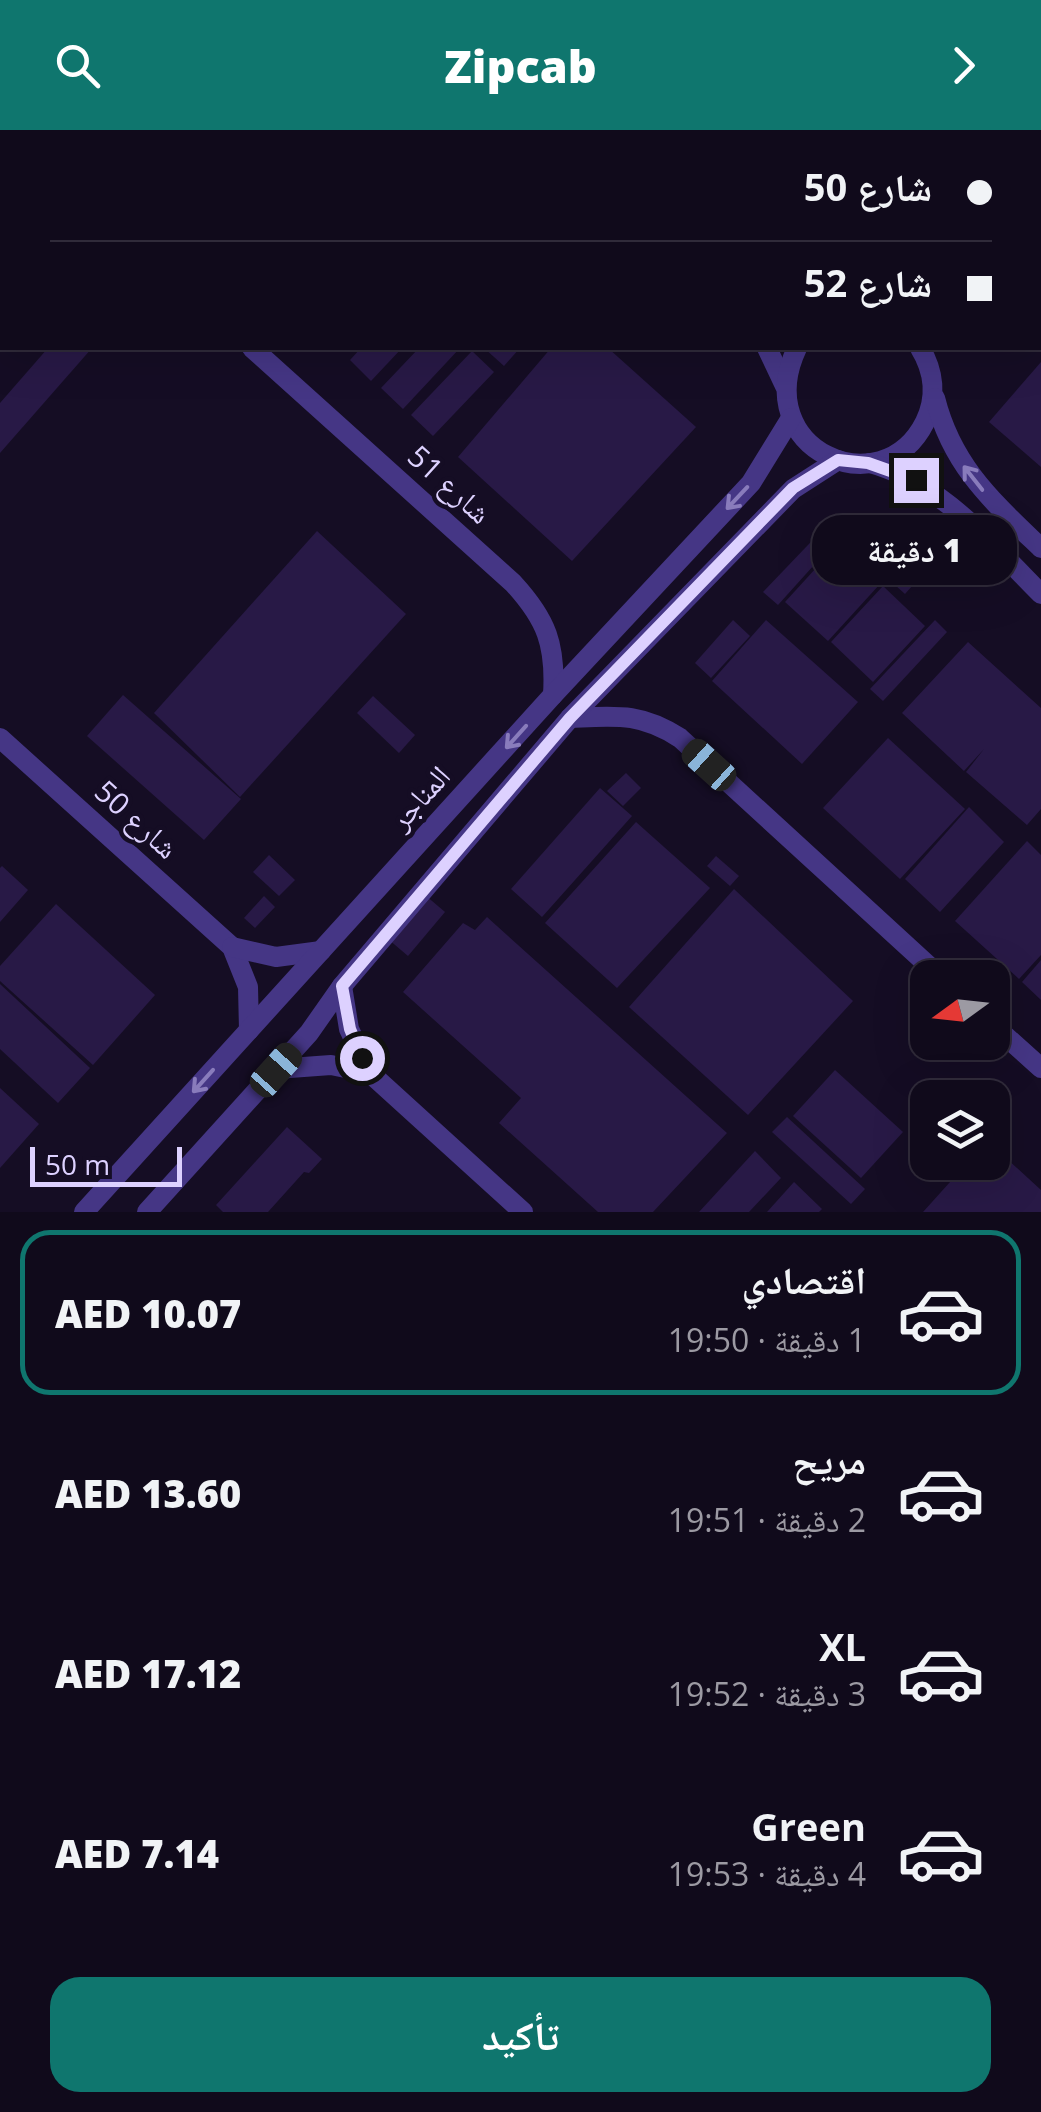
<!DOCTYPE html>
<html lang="ar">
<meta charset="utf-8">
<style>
:root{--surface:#100a1b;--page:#191324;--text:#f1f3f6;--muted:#9c9aa3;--line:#302b3a;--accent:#0f766e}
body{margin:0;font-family:"Open Sans","Noto Naskh Arabic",sans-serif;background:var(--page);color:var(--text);direction:rtl;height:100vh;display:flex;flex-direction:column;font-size:38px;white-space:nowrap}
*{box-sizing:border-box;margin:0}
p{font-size:32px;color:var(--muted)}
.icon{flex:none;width:55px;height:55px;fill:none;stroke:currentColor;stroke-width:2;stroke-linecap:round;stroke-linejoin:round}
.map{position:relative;height:1082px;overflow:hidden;direction:ltr}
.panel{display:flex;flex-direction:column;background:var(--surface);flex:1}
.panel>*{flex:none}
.banner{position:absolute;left:0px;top:0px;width:1042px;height:220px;box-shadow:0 10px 40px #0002,0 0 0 2px var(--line);direction:rtl;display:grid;align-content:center;height:220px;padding:0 50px;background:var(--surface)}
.needle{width:65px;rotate:255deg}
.fabs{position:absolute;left:910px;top:830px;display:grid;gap:20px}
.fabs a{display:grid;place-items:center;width:100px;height:100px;border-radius:20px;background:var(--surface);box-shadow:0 10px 40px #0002,0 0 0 2px var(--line);font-size:50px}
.scale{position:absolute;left:30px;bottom:25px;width:152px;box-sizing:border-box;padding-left:10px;border:5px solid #ddd1ff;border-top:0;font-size:28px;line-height:35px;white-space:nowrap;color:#ddd1ff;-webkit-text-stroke:8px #150d24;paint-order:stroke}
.end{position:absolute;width:45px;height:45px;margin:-22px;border:12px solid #ddd1ff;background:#111;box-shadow:0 0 0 5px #111}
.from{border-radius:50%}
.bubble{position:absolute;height:70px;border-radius:30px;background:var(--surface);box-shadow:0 10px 40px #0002,0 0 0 2px var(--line);font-size:32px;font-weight:800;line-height:70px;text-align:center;direction:rtl}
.car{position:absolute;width:30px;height:60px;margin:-30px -15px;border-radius:12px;box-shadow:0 0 8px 2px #0007;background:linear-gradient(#222 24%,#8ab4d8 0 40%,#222 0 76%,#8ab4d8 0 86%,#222 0)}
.banner b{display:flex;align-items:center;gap:35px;height:95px;font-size:38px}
.banner b+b{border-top:2px solid var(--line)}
.banner i{width:25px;height:25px;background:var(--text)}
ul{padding:18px 0 0;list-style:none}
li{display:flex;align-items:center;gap:30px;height:165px;margin:0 20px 15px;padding:0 30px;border:5px solid transparent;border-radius:30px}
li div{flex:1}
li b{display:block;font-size:38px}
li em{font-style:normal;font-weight:800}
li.selected{border-color:var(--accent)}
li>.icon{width:90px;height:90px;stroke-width:1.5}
.cta{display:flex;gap:20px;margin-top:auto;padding:20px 50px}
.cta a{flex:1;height:115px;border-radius:30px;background:var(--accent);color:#fff;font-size:40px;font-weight:800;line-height:115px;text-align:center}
header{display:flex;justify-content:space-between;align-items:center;height:130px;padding:0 50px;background:var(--accent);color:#fff;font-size:45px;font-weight:800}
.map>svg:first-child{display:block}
.building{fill:#281946}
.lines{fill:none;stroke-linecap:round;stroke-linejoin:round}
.street{stroke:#453685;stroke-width:20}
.oneway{stroke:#897cbc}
.route{stroke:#ddd1ff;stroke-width:12}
.labels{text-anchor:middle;stroke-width:9;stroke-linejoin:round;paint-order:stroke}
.street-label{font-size:30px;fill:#ddd1ff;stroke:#150d24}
</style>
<header><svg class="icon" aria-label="forward" viewBox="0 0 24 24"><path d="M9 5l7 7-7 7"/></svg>Zipcab<svg class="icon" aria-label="search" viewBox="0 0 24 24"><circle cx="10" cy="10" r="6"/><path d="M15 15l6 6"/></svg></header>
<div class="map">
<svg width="1041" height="1082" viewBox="0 0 1041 1082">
<rect width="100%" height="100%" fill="#150d24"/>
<g class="building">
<polygon points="48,218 92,218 0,323 0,273"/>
<polygon points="361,218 402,218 371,251 350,230"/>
<polygon points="419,218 460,218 403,279 381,258"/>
<polygon points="484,218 520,218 504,236"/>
<polygon points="551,218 608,218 696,297 572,431 458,327"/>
<polygon points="472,221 494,242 433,306 411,285"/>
<polygon points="1041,232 1041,337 989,292"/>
<polygon points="829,393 841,405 778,475 763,462"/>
<polygon points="317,401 406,484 240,667 154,583"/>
<polygon points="837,415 880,454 828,511 785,472"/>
<polygon points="899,428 920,447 905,464 884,445"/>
<polygon points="883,456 925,496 873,552 831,512"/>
<polygon points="733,490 750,506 711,548 695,533"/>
<polygon points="766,490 858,572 802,634 712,551"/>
<polygon points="935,490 947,502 883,571 870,559"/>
<polygon points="968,512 1041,578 1041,679 1027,695 966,642 984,619 964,641 902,583"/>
<polygon points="123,565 241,669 204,710 87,606"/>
<polygon points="373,566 415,605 399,623 357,583"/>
<polygon points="888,608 965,679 900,749 823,678"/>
<polygon points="626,643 641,658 623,676 607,661"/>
<polygon points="600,658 632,686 542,787 511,759"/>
<polygon points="969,677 1004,712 940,782 905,749"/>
<polygon points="636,692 710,758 617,858 545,793"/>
<polygon points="1027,711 1041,725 1041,825 1019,849 955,791"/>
<polygon points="269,725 295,750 279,766 253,742"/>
<polygon points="716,726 739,746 730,756 707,736"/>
<polygon points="2,736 28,760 0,792 0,738"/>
<polygon points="734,759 853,871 748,985 629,877"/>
<polygon points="425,765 445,782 408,826 388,809"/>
<polygon points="264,766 275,777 255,798 244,788"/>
<polygon points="56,774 155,865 93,935 0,851 0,836"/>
<polygon points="487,787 727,1003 653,1082 598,1082 499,993 521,968 403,862 463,793 475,800"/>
<polygon points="1041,830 1041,870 1022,852"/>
<polygon points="0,854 90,938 58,973 0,919"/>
<polygon points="835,940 903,1002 861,1048 793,986"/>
<polygon points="0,958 39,994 0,1038"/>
<polygon points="787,987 865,1059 851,1074 772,1002"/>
<polygon points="287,997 322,1029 309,1043 304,1042 268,1082 223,1082 216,1075"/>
<polygon points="992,1015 1041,1060 1041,1082 923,1082 968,1032 992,1032"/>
<polygon points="755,1021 781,1048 749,1082 699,1082"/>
<polygon points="794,1052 822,1079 819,1082 767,1082"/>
</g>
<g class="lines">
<g class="street">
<polyline points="10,0 13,2"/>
<polyline points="523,0 526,2"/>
<polyline points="576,0 579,2"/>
<path d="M252,218L513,453C547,490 556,515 553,565"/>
<polyline points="767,218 785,256"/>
<path d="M797,218C749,320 882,378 925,292C937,267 934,241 920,218"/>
<path d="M935,268C952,336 992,371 1041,418"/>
<path d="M870,333C943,354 989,412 1041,464"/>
<path d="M570,588C615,586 640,582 680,608L942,848"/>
<polyline points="0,608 232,817 248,857 249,900"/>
<polyline points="232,817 276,827 321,821"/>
<polyline points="342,856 349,899 370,943 523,1082"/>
<polyline points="992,894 1041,938"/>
<polyline points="276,939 331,935 370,943"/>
<polyline points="84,1082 553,565 751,353 791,288"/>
<polyline points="147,1082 309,903 342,856 570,588 793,359 838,330"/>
</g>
</g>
<defs><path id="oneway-shaft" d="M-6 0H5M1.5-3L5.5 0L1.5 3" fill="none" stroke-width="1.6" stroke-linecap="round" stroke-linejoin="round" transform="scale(2.5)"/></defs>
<g class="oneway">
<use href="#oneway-shaft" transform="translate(973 348) rotate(-128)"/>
<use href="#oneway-shaft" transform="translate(737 368) rotate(133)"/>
<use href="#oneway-shaft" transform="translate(516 607) rotate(132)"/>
<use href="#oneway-shaft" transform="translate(203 951) rotate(132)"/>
</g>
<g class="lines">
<polyline class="route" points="362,928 350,899 342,856 570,588 793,358 838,330 868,333 916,350"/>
</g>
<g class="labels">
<g class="street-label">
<text transform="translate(449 355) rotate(42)" y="10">شارع 51</text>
<text transform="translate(420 668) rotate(-48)" y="10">المناجر</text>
<text transform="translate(136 690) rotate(42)" y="10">شارع 50</text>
</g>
</g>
</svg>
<div class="fabs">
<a><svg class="needle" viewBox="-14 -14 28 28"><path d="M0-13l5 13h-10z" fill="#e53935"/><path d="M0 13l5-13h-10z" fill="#9c9aa3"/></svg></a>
<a><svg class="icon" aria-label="layers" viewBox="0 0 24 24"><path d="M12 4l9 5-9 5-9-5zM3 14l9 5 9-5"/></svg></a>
</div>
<div class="scale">50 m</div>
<i class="end from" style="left:362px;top:928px"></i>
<i class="end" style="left:916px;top:350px"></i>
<div class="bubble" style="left:812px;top:385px;width:205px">1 دقيقة</div>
<i class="car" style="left:709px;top:635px;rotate:312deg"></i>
<i class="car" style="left:276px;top:940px;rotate:42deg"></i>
<div class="banner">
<b><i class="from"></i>شارع 50</b>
<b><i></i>شارع 52</b>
</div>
</div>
<section class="panel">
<ul>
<li class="selected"><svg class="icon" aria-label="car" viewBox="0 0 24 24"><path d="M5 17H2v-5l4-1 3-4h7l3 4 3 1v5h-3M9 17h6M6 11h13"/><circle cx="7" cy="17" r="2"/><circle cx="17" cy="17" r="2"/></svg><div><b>اقتصادي</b><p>1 دقيقة · 19:50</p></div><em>AED 10.07</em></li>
<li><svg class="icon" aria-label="car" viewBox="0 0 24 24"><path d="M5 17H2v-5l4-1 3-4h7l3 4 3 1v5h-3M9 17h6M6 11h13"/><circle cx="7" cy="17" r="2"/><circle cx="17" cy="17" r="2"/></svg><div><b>مريح</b><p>2 دقيقة · 19:51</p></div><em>AED 13.60</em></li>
<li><svg class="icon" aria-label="car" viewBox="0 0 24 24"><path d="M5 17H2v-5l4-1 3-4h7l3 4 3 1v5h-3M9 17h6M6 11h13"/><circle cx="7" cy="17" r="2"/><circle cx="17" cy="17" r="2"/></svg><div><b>XL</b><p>3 دقيقة · 19:52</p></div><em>AED 17.12</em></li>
<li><svg class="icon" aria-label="car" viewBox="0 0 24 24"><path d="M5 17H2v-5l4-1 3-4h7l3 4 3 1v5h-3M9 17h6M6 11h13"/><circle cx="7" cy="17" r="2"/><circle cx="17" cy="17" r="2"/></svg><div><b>Green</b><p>4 دقيقة · 19:53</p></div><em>AED 7.14</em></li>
</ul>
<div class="cta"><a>تأكيد</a></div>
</section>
